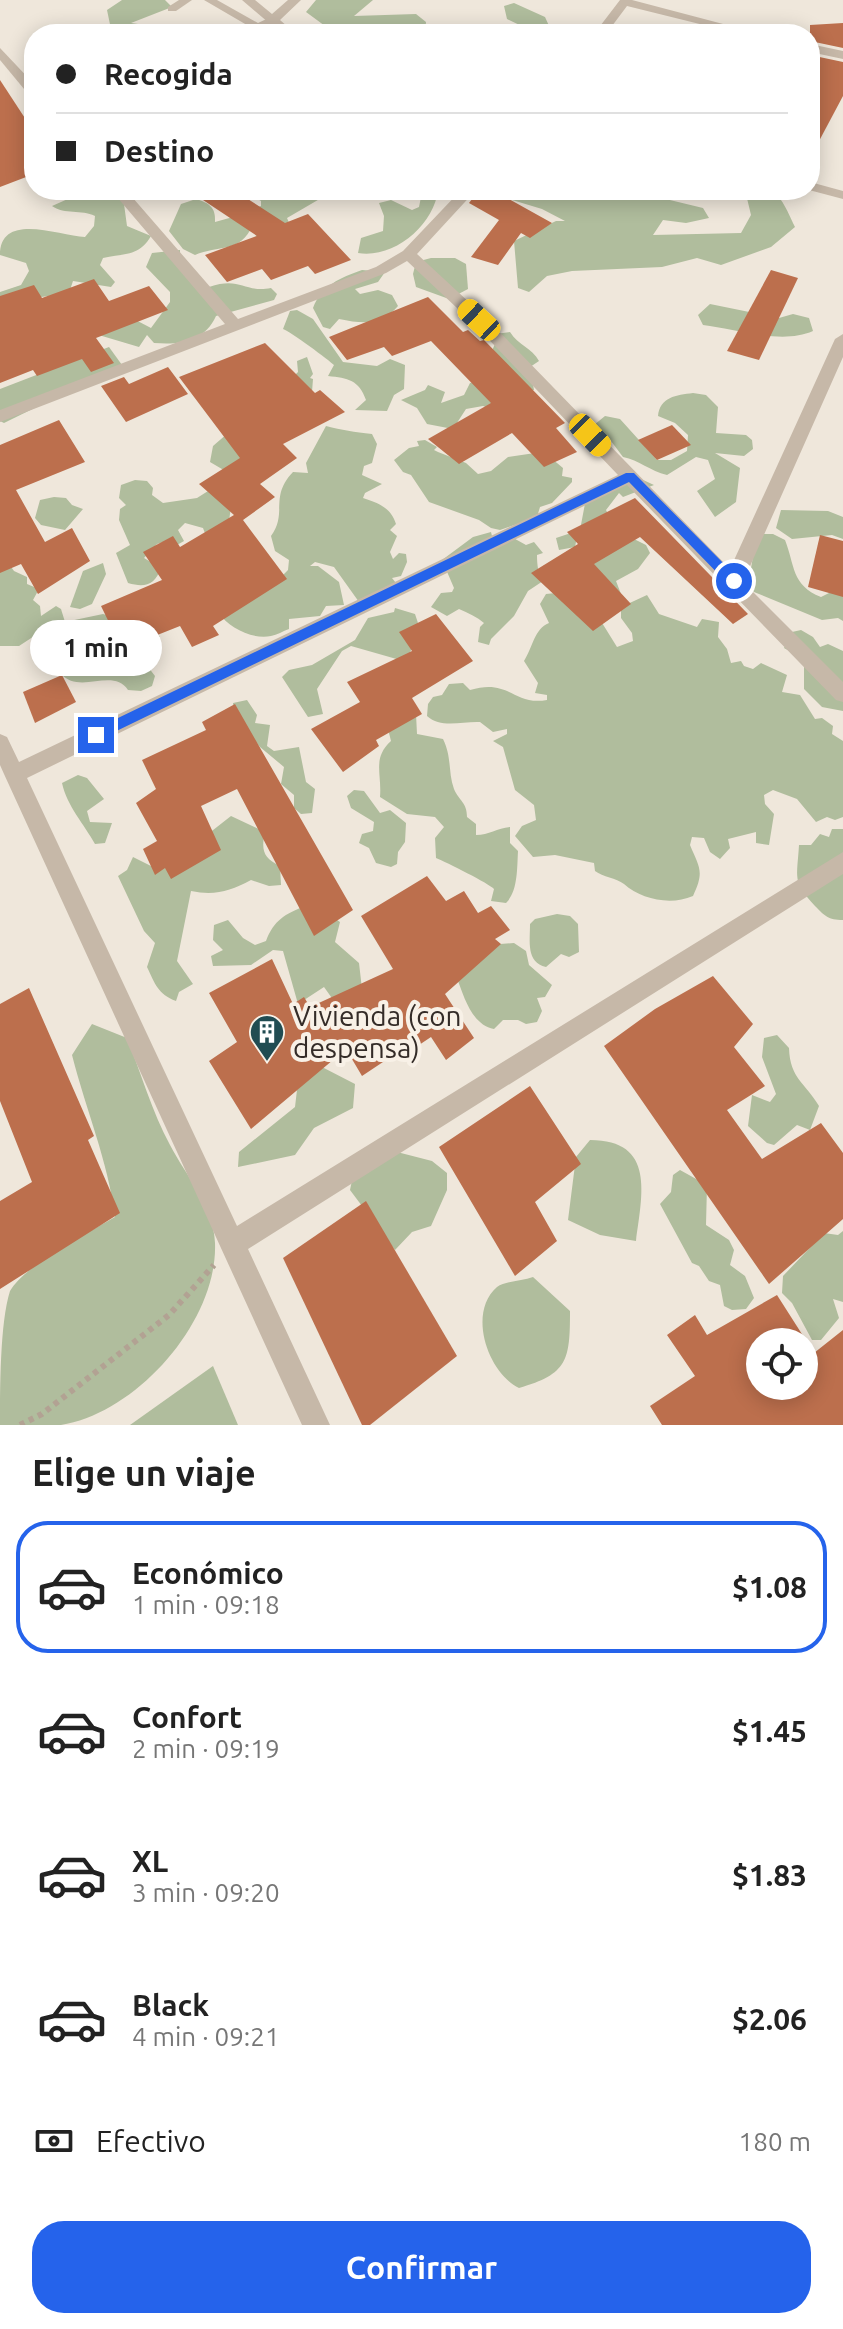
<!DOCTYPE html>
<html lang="es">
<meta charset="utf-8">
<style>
:root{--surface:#fff;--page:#f6f6f6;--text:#222;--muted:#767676;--line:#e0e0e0;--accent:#2563eb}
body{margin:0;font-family:Ubuntu,sans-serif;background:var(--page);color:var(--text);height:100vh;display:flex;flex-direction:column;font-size:30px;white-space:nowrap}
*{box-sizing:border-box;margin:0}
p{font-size:26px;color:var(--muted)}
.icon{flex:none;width:44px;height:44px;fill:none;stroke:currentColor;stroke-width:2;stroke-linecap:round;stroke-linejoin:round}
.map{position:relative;height:1425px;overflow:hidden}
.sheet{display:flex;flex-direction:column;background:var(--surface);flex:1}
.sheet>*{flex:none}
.guide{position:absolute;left:24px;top:24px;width:796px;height:176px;border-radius:32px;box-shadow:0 4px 20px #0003;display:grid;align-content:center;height:176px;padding:0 32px;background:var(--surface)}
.buttons{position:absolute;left:746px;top:1328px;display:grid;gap:16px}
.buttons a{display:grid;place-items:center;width:72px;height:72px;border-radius:50%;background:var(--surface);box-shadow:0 4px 20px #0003;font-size:40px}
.end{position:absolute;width:36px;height:36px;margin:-18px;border:10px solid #2563eb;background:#fff;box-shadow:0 0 0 4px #fff}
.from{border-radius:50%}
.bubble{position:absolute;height:56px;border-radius:28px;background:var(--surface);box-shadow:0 4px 20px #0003;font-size:26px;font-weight:600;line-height:56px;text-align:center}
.car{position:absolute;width:24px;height:48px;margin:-24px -12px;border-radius:10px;box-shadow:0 0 6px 2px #0007;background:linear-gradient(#f5c518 24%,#345 0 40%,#f5c518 0 76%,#345 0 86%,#f5c518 0)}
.guide b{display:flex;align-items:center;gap:28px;height:76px;font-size:30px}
.guide b+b{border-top:2px solid var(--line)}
.guide i{width:20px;height:20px;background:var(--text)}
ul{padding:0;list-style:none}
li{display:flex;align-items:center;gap:24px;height:132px;margin:0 16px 12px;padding:0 16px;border:4px solid transparent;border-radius:32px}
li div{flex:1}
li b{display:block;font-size:30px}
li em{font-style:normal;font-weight:600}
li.on{border-color:var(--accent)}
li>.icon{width:72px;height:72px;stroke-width:1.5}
h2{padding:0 32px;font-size:36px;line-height:96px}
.pay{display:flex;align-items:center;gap:20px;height:88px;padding:0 32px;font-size:30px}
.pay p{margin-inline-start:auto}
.primary-button{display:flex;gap:16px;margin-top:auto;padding:16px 32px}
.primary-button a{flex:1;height:92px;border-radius:32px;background:var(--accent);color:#fff;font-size:32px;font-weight:600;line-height:92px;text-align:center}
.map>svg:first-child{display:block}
.green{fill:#b0bd9d}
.building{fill:#bc6f4d;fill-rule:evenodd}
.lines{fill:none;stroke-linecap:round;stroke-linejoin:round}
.path{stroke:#b2a293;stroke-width:6;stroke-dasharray:5 5;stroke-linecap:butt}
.lane{fill:#c6b8a8;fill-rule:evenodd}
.street{fill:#c6b8a8;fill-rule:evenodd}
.route{fill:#2563eb}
.labels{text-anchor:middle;stroke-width:8;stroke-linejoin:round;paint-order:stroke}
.poi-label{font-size:28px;fill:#342c28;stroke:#f8f1e7;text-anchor:start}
</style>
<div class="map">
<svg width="843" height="1425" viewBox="0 0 843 1425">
<rect width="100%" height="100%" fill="#efe7db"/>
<g class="green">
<polygon points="122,0 165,0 172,7 131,23 138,24 122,34 112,34 107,10"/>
<polygon points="316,0 373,0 354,16 416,14 426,22 425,34 336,34 306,12"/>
<polygon points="514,3 545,17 550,28 546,34 527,34 528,29 507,19 504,6"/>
<path d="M88,190H115L124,204L127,226L151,236C139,257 124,253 103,258L100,265L115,282L111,287L73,281L69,293L0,303V292L21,285L29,271L26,263L0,255C0,211 60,236 85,237L94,226L95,216C81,209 65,215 52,206Z"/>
<polygon points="242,190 335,190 287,218 290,225 255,238 258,230 247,211 261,206 261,201"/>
<path d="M412,190H438C434,225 394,259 358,253L361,238L383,231L384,216L379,203L391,200L412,210L419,207L421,197Z"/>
<path d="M643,190L645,194L703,208L709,218L686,223L663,220L653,235L741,233L751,215L745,190C781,190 780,196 795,227L771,247L721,265L697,258L662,267L572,271L547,276L529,292L518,288L514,241L556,221H565L542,209L482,191Z"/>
<path d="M196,199C209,203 216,207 215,222L233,217L252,226C241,253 218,245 195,255L183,249L169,231L181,204Z"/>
<path d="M180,250V261L209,287C241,276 243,293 271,288L277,294L274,300L216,316C204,342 181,345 154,343L147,335L139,347L92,333L128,316L151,328L170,302V292L146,267L152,253Z"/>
<polygon points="431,258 455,258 466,264 468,289 449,299 416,287 413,274 416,262"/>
<path d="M362,270L385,272L378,282L355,289L360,294L378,290L392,295L398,306C381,326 364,324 339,319L330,329L323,327L313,308C322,285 340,278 362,270Z"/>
<path d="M710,304L779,318L793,314L809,318L813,331C782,345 736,329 703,325L698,315Z"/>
<path d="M297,310L313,319L343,362L377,366L390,359L405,365L404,389L394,395L387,411L355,410L366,400C359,380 348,378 328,376L334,365C330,361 290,331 283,329L290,311Z"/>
<path d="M510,332C518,345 532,348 539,361L530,367L534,390L524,391L495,410L483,406L466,409L453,429L427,424L417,408L401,400L425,390L428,385L445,392L441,403L464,395L470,383L478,381L495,344L488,339L489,335Z"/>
<polygon points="109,347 122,365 4,423 0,421 0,389"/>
<polygon points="307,357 313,374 310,378 313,379 312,392 227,472 210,462 213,446 294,376 298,372 297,361"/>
<path d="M693,393L706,395L718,407L716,433L746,435L752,440L753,449L744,456L715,453L740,468L736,502L715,517L697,491L715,479L708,460L696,457L667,475C650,471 639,460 623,457L608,437L594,431V425L605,416L620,419L657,460H671L687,451L688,435L675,423L658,416C660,397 676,395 693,393Z"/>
<path d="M326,426C342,430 354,432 372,434L377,444L372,463L364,466L362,475L382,484L365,493L363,498C379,503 391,508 396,524L390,530L397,536L390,552L393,559L399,553L406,554L407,562L401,576L392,578L396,583L359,602L334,567L315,562L310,566H318L339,582L344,605L326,606L320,616L289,619V629C283,631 277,635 271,636C252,640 228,627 219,613L277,581L288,570L289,560L275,551L271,536C288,513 269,497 293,472L308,473L306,463Z"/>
<polygon points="425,440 437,447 434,450 438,452 466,463 478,474 491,471 508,457 535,453 551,458 563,468 562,476 572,478 572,482 552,503 540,507 537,517 500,530 491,528 479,520 429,502 411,475 403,472 394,460 409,448 419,446 417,441"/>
<polygon points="641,479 654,485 623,497 619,493 606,510 609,516 586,539 576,542 575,547 559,550 556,538 580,530 587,493"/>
<path d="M135,480L147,481L153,488L152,495L163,503L197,498L216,486L232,500L229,521L206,536L203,528L185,523L178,530L184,541L177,545L169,540L157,544L144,558L161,568C155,585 145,588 128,583L116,553L130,545L119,520L120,509L126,505L119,498L121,485Z"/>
<polygon points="54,497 66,498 72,505 83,509 65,530 41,525 35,518 40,500"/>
<polygon points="781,510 828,511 843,517 843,539 832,535 792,539 776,528"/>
<path d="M491,532L492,536L508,535L526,545L534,542L543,553L537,555C537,564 538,575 543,581L528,591L514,616L491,639L489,645L478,642L480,627L484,623C477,617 468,613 459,609L447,616L431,607L441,593L452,592L454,588L442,560L473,537Z"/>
<path d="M757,534H773L785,540C795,565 791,585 821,597L835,590L843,596V621L838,618L822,620L754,592L748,585Z"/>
<polygon points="634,539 646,545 650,553 638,569 616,581 621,594 592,563"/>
<polygon points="103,563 106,574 92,604 80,609 70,607 83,571"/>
<path d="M9,564L14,571L27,577V584L39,589L33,600L40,606L41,616L56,606L61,609L65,622L103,614L117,618L131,646L144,636H160L145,663L155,676L152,686L141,691L128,690C113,667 80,695 61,674C56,668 53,656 49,649L55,631L45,629L19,646H0V567Z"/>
<path d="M556,593L599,618L617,647L633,641L632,633L621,618V607L647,595L659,614L697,627L702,619L719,622L718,637L727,649L731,663L741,661L744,666L753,669L761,663L787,675L782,692L800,695L815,719L822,718L833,726L832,734L843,741V817L835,820L827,817L816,822L797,799L773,790L764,795L765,804L774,814L769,845L756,843V832L728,839L730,848L720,859L710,852L704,838L692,837L690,845C699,867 705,871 693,896C670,906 641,899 624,884C616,878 603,877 595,871L594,863L555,855L533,857L515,836L522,826L536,820L534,805L515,790L503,747L493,741L507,734V729L493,732L480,722C463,721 441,729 427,716L428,704L433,697L442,695L449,684L463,683L470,690C510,678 513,706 547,700V695L535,693L538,683L524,661C533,647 534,629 549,623L540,604L546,594Z"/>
<polygon points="395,608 415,614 419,626 407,662 351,646 342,651 317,689 323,714 308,717 282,677 289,670 312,665 355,640 368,618 394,612"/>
<polygon points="801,630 813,637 820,647 828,644 843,651 843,711 822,707 804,689 804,659 784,648 792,632"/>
<polygon points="247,700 257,715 255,723 270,725 267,746 274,751 299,747 306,782 315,789 312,813 301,814 294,808 294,795 281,784 284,767 260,747 234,714 233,703"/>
<path d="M416,714L417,734L443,739C452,757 448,773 454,789C459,801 467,802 467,817L476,824V835C489,835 497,828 510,827V843L518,851C517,869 518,891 506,903L491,901L494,889C490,884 446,862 436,858L435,838L444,827L435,817L407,814L380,797C382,774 372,758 391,741L387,725Z"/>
<path d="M78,775L87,778L104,799L87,811L90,822L112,823L105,843L95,844C84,824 67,806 62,783Z"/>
<polygon points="354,790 364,791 380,813 390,810 406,823 405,842 398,852 397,864 391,867 376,863 369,848 359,843 362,834 373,831 374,822 351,808 347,796"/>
<path d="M231,816L265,832C261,850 263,858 280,866L281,885L269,886L251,880C230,891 215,896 191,891L177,961L193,984L179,992L176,1001C158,994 155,984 147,967L155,943L144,931L118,876L127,870L133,857L151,866L208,834Z"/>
<path d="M832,829H843V920C828,920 825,916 815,906C792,881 797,879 799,845H811L820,834L829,837Z"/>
<path d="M305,906L321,909L340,922L335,942L359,963L362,989L334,1001L324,987L298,1004L283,951L273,950L251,965L213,966L211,956L223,950L213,940L214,925L228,920L243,938L255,945L266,941C274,920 285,914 305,906Z"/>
<path d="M557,914L570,916L578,924L579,952L569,957L561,954L546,967C526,962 530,942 530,924L535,919Z"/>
<path d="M514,943L526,951L529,965L552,985L545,997L537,998L542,1011L537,1022L526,1024L518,1020H503L494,1029C472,1025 464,997 457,978L487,945Z"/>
<path d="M92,1024L127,1038C141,1073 152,1112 170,1145C186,1176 214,1206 215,1243C218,1321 137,1413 61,1425C42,1425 19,1425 0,1425C0,1389 0,1322 10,1291C26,1264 86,1234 115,1217C108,1161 86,1110 72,1055Z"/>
<path d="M777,1035L789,1048C790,1079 805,1082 819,1106L810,1130L797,1125L774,1145L767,1143L748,1126L752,1095L770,1102L776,1094L762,1057L764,1038Z"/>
<polygon points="322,1067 355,1084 353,1108 314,1128 295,1155 238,1167 239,1152 295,1107 297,1090"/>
<path d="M590,1140C656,1140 642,1195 636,1241L600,1235L568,1220L576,1157Z"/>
<polygon points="397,1152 432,1161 447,1173 447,1190 431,1226 412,1232 395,1250 350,1190 354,1171"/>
<polygon points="680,1170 707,1185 706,1225 729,1240 734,1250 730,1265 745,1276 754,1298 746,1309 732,1310 724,1306 720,1285 709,1281 699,1266 692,1263 660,1204 671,1192 673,1175"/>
<polygon points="843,1231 843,1302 833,1299 839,1318 821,1340 812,1340 792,1303 782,1293 783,1276 824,1233 838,1235"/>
<path d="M533,1277L570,1311C570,1360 568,1374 519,1388C488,1373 467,1313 497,1287C505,1281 522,1281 533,1277Z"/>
<polygon points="213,1366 238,1425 130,1425"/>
</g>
<g class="building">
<polygon points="843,23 843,48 810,41 810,25"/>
<polygon points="810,55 843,62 843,96 810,158"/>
<polygon points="0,80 34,132 34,174 0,187"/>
<polygon points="188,190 234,190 285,223 308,214 351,260 315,274 308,266 271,280 262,269 227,282 205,255 257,236"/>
<polygon points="479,190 493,190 552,223 530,238 521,233 498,265 471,257 499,220 469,203"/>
<polygon points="771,270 798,278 759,360 727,351"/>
<polygon points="94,279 109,301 149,286 168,310 96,338 114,363 91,372 82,359 37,376 33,370 0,383 0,296 34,285 42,298"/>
<polygon points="428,297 463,332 468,330 480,341 484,340 530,387 565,423 556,428 577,452 544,467 512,433 459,464 428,439 491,403 431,341 392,356 384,347 347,360 329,337"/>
<polygon points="265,343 315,393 320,390 345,412 283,444 297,458 260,484 275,497 243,520 287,579 213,626 219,635 192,647 180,626 122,649 101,606 162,580 143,552 173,536 180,547 234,515 199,484 240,458 179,377"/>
<polygon points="168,367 188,394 126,422 101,386 124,377 129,384"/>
<polygon points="59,420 85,462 16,490 45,542 72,528 90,561 38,594 21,564 0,573 0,445"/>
<polygon points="672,425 691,445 657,460 638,440"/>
<polygon points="635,498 748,614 733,624 640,537 594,564 631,604 593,631 531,573 578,544 567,532"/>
<polygon points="820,535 843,541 843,597 808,587"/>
<polygon points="436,614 473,661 412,698 422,714 376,740 379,746 343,772 311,729 360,702 347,682 412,651 399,632"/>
<polygon points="62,675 76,702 35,723 23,692"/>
<polygon points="235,704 353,910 314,936 237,789 201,806 221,850 171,879 165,868 155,875 143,849 157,841 136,803 156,789 142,760 206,730 202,722"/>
<polygon points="427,876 446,901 464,891 478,913 491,906 510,930 495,939 501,944 445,994 474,1038 446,1060 431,1037 410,1051 407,1046 362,1076 346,1049 251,1129 209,1061 237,1042 209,993 272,959 293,1004 304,997 310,1007 393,969 361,916"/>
<polygon points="713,976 753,1024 734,1047 765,1086 727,1110 762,1159 821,1123 843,1153 843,1219 769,1284 604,1046 655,1009"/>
<polygon points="29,988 94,1136 88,1140 120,1213 0,1289 0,1201 32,1182 0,1101 0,1004"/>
<polygon points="530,1086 581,1164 535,1202 557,1241 515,1276 439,1147"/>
<polygon points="366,1201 457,1356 370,1425 362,1425 283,1258"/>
<path d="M777,1295L814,1353L843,1330V1425H662L650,1406L695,1376L667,1335L695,1315L707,1335ZM760,1342H804V1386H760Z"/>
</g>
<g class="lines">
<polyline class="path" points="20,1425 42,1414 169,1315 214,1265"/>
<g class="lane">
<polygon points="179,0 192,0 176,11 168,11 168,7"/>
<polygon points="204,0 217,0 258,23 273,16 278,19 268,28 252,28"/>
</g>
<g class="street">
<polygon points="242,0 255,0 272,14 288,0 301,0 280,20 296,34 282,34"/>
<polygon points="620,0 632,0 761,34 740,34 627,6 606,34 594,34"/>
<polygon points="810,44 843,51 843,59 810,52"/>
<polygon points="0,48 34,84 34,96 29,95 0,60"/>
<polygon points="810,182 843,191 843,199 809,190"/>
<polygon points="111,190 126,190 238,319 376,267 403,251 461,190 476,190 417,254 484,316 730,569 835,339 843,334 843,357 743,582 843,682 843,702 836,700 627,485 27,778 237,1226 843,852 843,874 248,1249 330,1425 302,1425 4,774 0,765 0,734 7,737 19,762 618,475 474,324 407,261 386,273 0,422 0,410 225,324"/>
</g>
</g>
<polygon class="route" points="626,473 634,473 738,578 738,585 729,585 629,482 100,739 91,739 91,731"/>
<defs>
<g id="building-pin" transform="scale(1.8)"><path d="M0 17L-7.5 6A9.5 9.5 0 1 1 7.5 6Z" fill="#214c52" stroke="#f8f1e7"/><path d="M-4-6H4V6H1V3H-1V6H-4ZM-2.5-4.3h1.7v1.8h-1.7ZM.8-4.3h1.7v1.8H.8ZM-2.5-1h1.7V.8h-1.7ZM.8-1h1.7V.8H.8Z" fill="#fff"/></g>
</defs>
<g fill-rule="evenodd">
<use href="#building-pin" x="267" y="1032"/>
</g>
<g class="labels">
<g class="poi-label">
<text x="293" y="1026">Vivienda (con<tspan x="293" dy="32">despensa)</tspan></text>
</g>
</g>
</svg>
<div class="buttons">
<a><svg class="icon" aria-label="locate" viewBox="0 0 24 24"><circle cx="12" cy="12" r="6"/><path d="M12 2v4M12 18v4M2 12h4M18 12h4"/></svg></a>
</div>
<i class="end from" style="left:734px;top:581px"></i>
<i class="end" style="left:96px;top:735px"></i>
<div class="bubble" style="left:30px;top:620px;width:132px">1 min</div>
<i class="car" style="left:479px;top:320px;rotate:313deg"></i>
<i class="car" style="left:590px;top:435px;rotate:136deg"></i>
<div class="guide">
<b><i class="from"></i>Recogida</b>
<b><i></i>Destino</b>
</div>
</div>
<section class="sheet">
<h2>Elige un viaje</h2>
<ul>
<li class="on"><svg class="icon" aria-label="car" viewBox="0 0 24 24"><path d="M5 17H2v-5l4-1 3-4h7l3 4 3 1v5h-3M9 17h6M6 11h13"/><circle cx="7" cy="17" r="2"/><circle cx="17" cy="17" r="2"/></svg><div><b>Económico</b><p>1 min · 09:18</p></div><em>$1.08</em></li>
<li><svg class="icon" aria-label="car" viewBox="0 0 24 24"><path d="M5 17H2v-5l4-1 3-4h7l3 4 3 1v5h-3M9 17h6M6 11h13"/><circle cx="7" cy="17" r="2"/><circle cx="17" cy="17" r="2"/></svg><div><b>Confort</b><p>2 min · 09:19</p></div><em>$1.45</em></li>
<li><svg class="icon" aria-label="car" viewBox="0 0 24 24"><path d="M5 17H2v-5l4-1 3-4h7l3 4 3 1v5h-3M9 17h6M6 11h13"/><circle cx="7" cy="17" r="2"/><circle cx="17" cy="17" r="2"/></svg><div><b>XL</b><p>3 min · 09:20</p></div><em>$1.83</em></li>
<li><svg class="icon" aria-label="car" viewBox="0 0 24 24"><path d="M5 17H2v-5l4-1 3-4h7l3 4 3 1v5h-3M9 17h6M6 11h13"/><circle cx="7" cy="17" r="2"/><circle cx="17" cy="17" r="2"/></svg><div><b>Black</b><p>4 min · 09:21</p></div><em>$2.06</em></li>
</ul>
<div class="pay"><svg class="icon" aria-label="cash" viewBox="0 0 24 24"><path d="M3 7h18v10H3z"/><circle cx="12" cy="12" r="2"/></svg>Efectivo<p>180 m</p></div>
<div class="primary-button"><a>Confirmar</a></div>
</section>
